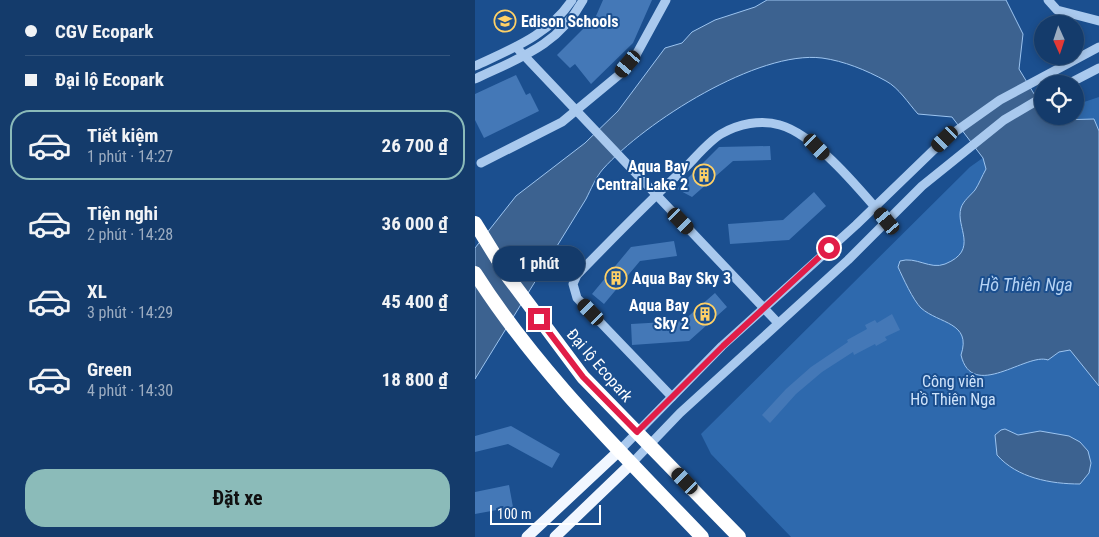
<!DOCTYPE html>
<html lang="vi">
<meta charset="utf-8">
<style>
:root{--surface:#143b6b;--page:#1d4271;--text:#f1f3f6;--muted:#9dadc1;--line:#33557e;--accent:#8bbbb9}
body{margin:0;font-family:"Roboto Condensed",sans-serif;background:var(--page);color:var(--text);height:100vh;display:flex;flex-direction:column;font-size:19px;white-space:nowrap}
*{box-sizing:border-box;margin:0}
p{font-size:16px;color:var(--muted)}
.icon{flex:none;width:28px;height:28px;fill:none;stroke:currentColor;stroke-width:2;stroke-linecap:round;stroke-linejoin:round}
.map{position:relative;flex:1;overflow:hidden}
.side{display:flex;flex-direction:column;background:var(--surface);width:475px}
.side>*{flex:none}
.guide{display:grid;align-content:center;height:110px;padding:0 25px;background:var(--surface)}
.needle{width:32px;rotate:177deg}
.fabs{position:absolute;left:559px;top:15px;display:grid;gap:10px}
.fabs a{display:grid;place-items:center;width:50px;height:50px;border-radius:50%;background:var(--surface);box-shadow:0 2px 8px #0003,0 0 0 1px var(--line);font-size:25px}
.scale{position:absolute;left:15px;bottom:12px;width:111px;box-sizing:border-box;padding-left:5px;border:2px solid #fff;border-top:0;font-size:14px;line-height:18px;white-space:nowrap;color:#fff;-webkit-text-stroke:4px #1b4f8f;paint-order:stroke}
.end{position:absolute;width:22px;height:22px;margin:-11px;border:6px solid #e11d48;background:#fff;box-shadow:0 0 0 2px #fff}
.from{border-radius:50%}
.bubble{position:absolute;height:35px;border-radius:18px;background:var(--surface);box-shadow:0 2px 8px #0003,0 0 0 1px var(--line);font-size:16px;font-weight:700;line-height:35px;text-align:center}
.car{position:absolute;width:15px;height:30px;margin:-15px -8px;border-radius:6px;box-shadow:0 0 4px 1px #0007;background:linear-gradient(#222 24%,#8ab4d8 0 40%,#222 0 76%,#8ab4d8 0 86%,#222 0)}
.guide b{display:flex;align-items:center;gap:18px;height:48px;font-size:19px}
.guide b+b{border-top:1px solid var(--line)}
.guide i{width:12px;height:12px;background:var(--text)}
ul{padding:0;list-style:none}
li{display:flex;align-items:center;gap:15px;height:70px;margin:0 10px 8px;padding:0 15px;border:2px solid transparent;border-radius:20px}
li div{flex:1}
li b{display:block;font-size:19px}
li em{font-style:normal;font-weight:700}
li.current{border-color:var(--accent)}
li>.icon{width:45px;height:45px;stroke-width:1.5}
.cta{display:flex;gap:10px;margin-top:auto;padding:10px 25px}
.cta a{flex:1;height:58px;border-radius:20px;background:var(--accent);color:#111;font-size:20px;font-weight:700;line-height:58px;text-align:center}
main{display:flex;flex:1;min-height:0}
.map>svg:first-child{display:block}
.green{fill:#2e69ad}
.water{fill:#3c6290;stroke:#9cc4f0}
.building{fill:#4478b7}
.lines{fill:none;stroke-linecap:round;stroke-linejoin:round}
.minor{stroke:#a9c9ee;stroke-width:9}
.major{stroke:#f0f6ff;stroke-width:11}
.highway{stroke:#fff;stroke-width:14}
.route{stroke:#e11d48;stroke-width:6}
.labels{text-anchor:middle;stroke-width:4;stroke-linejoin:round;paint-order:stroke}
.poi-label{font-size:16px;font-weight:bold;fill:#fff;stroke:#1b4f8f;text-anchor:start}
.street-label{font-size:16px;fill:#fff;stroke:#1b4f8f}
.park-label{font-size:16px;fill:#cfe3fa;stroke:#1b4f8f}
.water-label{font-size:18px;font-style:italic;fill:#b5d3f5;stroke:#1b4f8f}
</style>
<main>
<section class="side">
<div class="guide">
<b><i class="from"></i>CGV Ecopark</b>
<b><i></i>Đại lộ Ecopark</b>
</div>
<ul>
<li class="current"><svg class="icon" aria-label="car" viewBox="0 0 24 24"><path d="M5 17H2v-5l4-1 3-4h7l3 4 3 1v5h-3M9 17h6M6 11h13"/><circle cx="7" cy="17" r="2"/><circle cx="17" cy="17" r="2"/></svg><div><b>Tiết kiệm</b><p>1 phút · 14:27</p></div><em>26 700 ₫</em></li>
<li><svg class="icon" aria-label="car" viewBox="0 0 24 24"><path d="M5 17H2v-5l4-1 3-4h7l3 4 3 1v5h-3M9 17h6M6 11h13"/><circle cx="7" cy="17" r="2"/><circle cx="17" cy="17" r="2"/></svg><div><b>Tiện nghi</b><p>2 phút · 14:28</p></div><em>36 000 ₫</em></li>
<li><svg class="icon" aria-label="car" viewBox="0 0 24 24"><path d="M5 17H2v-5l4-1 3-4h7l3 4 3 1v5h-3M9 17h6M6 11h13"/><circle cx="7" cy="17" r="2"/><circle cx="17" cy="17" r="2"/></svg><div><b>XL</b><p>3 phút · 14:29</p></div><em>45 400 ₫</em></li>
<li><svg class="icon" aria-label="car" viewBox="0 0 24 24"><path d="M5 17H2v-5l4-1 3-4h7l3 4 3 1v5h-3M9 17h6M6 11h13"/><circle cx="7" cy="17" r="2"/><circle cx="17" cy="17" r="2"/></svg><div><b>Green</b><p>4 phút · 14:30</p></div><em>18 800 ₫</em></li>
</ul>
<div class="cta"><a>Đặt xe</a></div>
</section>
<div class="map">
<svg width="624" height="537" viewBox="0 0 624 537">
<rect width="100%" height="100%" fill="#1b4f8f"/>
<polygon class="green" points="624,97 624,537 316,537 236,454 226,434 495,167 567,116 600,116 600,105"/>
<g class="water">
<path d="M292,0H531L548,34L544,69L567,107L568,116H576L583,120L619,119L624,131V386L595,350L584,352L573,360C552,352 497,402 486,355C497,322 464,324 446,308C438,300 428,278 423,267L425,261C441,256 455,270 470,264C505,250 480,227 486,208C488,201 496,195 500,190C504,184 507,176 511,169L508,158L477,117L443,114C433,103 424,88 411,81C391,70 369,61 347,58C283,50 170,122 128,169C121,177 116,189 111,199L0,379V248L41,196L110,143L143,111L190,48L207,43L217,32L240,20L280,7Z"/>
<path d="M530,429L543,435L565,431L594,436L605,442L613,451L616,463L614,473L605,484C576,484 542,478 522,455L520,435L526,430Z"/>
</g>
<g class="building">
<polygon points="128,0 177,0 158,43 116,84 100,64 95,68 82,55 121,16"/>
<polygon points="41,75 51,95 55,93 64,111 9,138 0,120 0,94"/>
<polygon points="295,146 296,160 258,161 217,197 202,189 244,147"/>
<polygon points="339,192 351,206 314,240 255,244 253,224 308,220"/>
<polygon points="199,241 202,256 165,261 129,304 117,294 156,247"/>
<polygon points="240,293 252,307 214,341 157,345 156,324 208,321"/>
<polygon points="417,314 425,330 410,337 412,340 401,346 400,344 379,355 378,352 347,372 321,394 295,423 287,415 311,389 336,367 373,342 372,340 392,329 390,325 400,320 402,323"/>
<polygon points="36,426 85,454 77,468 33,444 0,452 0,436"/>
<polygon points="34,485 38,507 0,514 0,492"/>
</g>
<g class="lines">
<g class="minor">
<polyline points="573,0 582,10 624,21"/>
<polyline points="41,47 303,323"/>
<path d="M0,66C36,49 74,35 97,0"/>
<path d="M0,79C44,58 83,46 108,0"/>
<polyline points="593,84 624,68"/>
<polyline points="6,163 87,122 145,74 161,55 191,0"/>
<path d="M197,397L102,298L98,284L102,275C137,239 173,202 210,168C221,157 233,142 246,134C263,124 286,119 305,125C341,135 387,192 412,221"/>
<polyline points="145,450 247,346 381,225 470,139 525,100 624,47"/>
<polyline points="157,463 205,413 373,260 447,186 529,120 568,97"/>
</g>
<g class="major">
<polyline points="52,537 145,450"/>
<polyline points="80,537 157,463"/>
</g>
<g class="highway">
<polyline points="0,223 34,278 108,377 264,537"/>
<path d="M0,273C63,372 147,453 227,537"/>
</g>
</g>
<g class="lines">
<polyline class="route" points="64,319 108,377 162,432 248,346 354,248"/>
</g>
<defs>
<g id="school-ring" transform="scale(1.125)"><circle r="9.5" fill="#1b4f8f" stroke="#ffd166" stroke-width="1.5"/><path d="M0-5L7-2L0 1L-7-2ZM-4 1L0 2.5L4 1V4Q0 6-4 4Z" fill="#ffd166"/></g>
<g id="building-ring" transform="scale(1.125)"><circle r="9.5" fill="#1b4f8f" stroke="#ffd166" stroke-width="1.5"/><path d="M-4-6H4V6H1V3H-1V6H-4ZM-2.5-4.3h1.7v1.8h-1.7ZM.8-4.3h1.7v1.8H.8ZM-2.5-1h1.7V.8h-1.7ZM.8-1h1.7V.8H.8Z" fill="#ffd166"/></g>
</defs>
<g fill-rule="evenodd">
<use href="#school-ring" x="30" y="21"/>
<use href="#building-ring" x="229" y="175"/>
<use href="#building-ring" x="141" y="278"/>
<use href="#building-ring" x="230" y="314"/>
</g>
<g class="labels">
<g class="poi-label">
<text x="46" y="27">Edison Schools</text>
<text x="213" y="172" text-anchor="end">Aqua Bay<tspan x="213" dy="18">Central Lake 2</tspan></text>
<text x="157" y="284">Aqua Bay Sky 3</text>
<text x="214" y="311" text-anchor="end">Aqua Bay<tspan x="214" dy="18">Sky 2</tspan></text>
</g>
<g class="street-label">
<text transform="translate(125 365) rotate(49)" y="6">Đại lộ Ecopark</text>
</g>
<g class="park-label">
<text x="478" y="387">Công viên<tspan x="478" dy="18">Hồ Thiên Nga</tspan></text>
</g>
<g class="water-label">
<text x="551" y="291">Hồ Thiên Nga</text>
</g>
</g>
</svg>
<div class="fabs">
<a><svg class="needle" viewBox="-14 -14 28 28"><path d="M0-13l5 13h-10z" fill="#e53935"/><path d="M0 13l5-13h-10z" fill="#9dadc1"/></svg></a>
<a><svg class="icon" aria-label="locate" viewBox="0 0 24 24"><circle cx="12" cy="12" r="6"/><path d="M12 2v4M12 18v4M2 12h4M18 12h4"/></svg></a>
</div>
<div class="scale">100 m</div>
<i class="end from" style="left:354px;top:248px"></i>
<i class="end" style="left:64px;top:319px"></i>
<div class="bubble" style="left:18px;top:246px;width:92px">1 phút</div>
<i class="car" style="left:153px;top:64px;rotate:220deg"></i>
<i class="car" style="left:470px;top:139px;rotate:226deg"></i>
<i class="car" style="left:342px;top:147px;rotate:136deg"></i>
<i class="car" style="left:206px;top:221px;rotate:136deg"></i>
<i class="car" style="left:412px;top:221px;rotate:320deg"></i>
<i class="car" style="left:116px;top:312px;rotate:316deg"></i>
<i class="car" style="left:210px;top:481px;rotate:316deg"></i>
</div>
</main>
